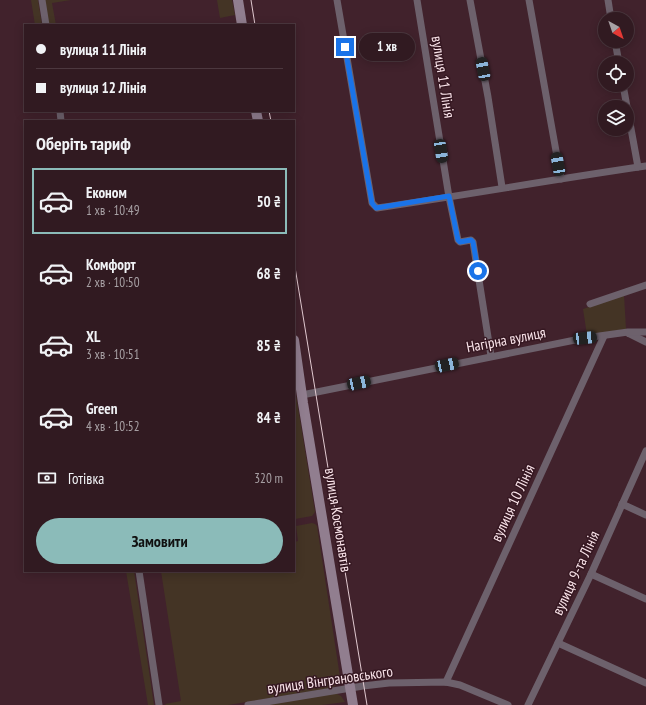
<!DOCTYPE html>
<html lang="uk">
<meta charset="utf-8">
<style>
:root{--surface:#311a21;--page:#3d272e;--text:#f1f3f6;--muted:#a8a1a5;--line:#4c383f;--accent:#8bbbb9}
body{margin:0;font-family:"PT Sans Narrow",sans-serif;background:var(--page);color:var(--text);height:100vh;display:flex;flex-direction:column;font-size:15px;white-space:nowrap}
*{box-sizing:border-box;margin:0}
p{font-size:13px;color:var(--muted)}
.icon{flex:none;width:22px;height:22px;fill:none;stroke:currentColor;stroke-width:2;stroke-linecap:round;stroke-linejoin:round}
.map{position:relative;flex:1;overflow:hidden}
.sheet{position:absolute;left:24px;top:120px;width:271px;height:452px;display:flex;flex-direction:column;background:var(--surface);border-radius:0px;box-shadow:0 2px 10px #0003,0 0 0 1px var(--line)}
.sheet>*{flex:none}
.banner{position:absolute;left:24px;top:24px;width:271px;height:88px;border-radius:0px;box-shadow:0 2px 10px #0003,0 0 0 1px var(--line);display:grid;align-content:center;height:88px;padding:0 12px;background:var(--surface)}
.needle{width:26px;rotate:140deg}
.tools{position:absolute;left:598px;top:12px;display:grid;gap:8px}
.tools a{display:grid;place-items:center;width:36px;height:36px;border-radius:50%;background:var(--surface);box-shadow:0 2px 10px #0003,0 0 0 1px var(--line);font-size:20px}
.end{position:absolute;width:18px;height:18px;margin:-9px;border:5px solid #1a73e8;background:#fff;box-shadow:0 0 0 2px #fff}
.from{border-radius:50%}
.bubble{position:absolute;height:28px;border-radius:14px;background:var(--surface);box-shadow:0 2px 10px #0003,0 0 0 1px var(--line);font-size:13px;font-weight:700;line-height:28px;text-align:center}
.car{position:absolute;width:12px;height:24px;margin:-12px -6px;border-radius:5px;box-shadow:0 0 3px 1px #0007;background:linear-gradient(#222 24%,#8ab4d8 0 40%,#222 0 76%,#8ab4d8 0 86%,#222 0)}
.banner b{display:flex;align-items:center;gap:14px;height:38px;font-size:15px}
.banner b+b{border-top:1px solid var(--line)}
.banner i{width:10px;height:10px;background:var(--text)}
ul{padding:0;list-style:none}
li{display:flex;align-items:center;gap:12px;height:66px;margin:0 8px 6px;padding:0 4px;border:2px solid transparent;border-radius:0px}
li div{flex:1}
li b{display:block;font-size:15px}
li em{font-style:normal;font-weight:700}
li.current{border-color:var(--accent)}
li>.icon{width:36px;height:36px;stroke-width:1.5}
h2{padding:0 12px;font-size:18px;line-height:48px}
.pay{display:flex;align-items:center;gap:10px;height:44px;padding:0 12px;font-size:15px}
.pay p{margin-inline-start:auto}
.primary-button{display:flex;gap:8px;margin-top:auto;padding:8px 12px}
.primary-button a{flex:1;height:46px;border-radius:24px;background:var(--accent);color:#111;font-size:16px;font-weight:700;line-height:46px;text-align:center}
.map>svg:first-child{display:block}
.green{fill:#443425}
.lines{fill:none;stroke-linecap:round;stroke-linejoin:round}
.minor{stroke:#6d616c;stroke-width:7}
.secondary{stroke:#917e8f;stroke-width:10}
.tram{stroke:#e1c9d0;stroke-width:1}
.route{stroke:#1a73e8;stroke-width:5}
.labels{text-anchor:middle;stroke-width:3;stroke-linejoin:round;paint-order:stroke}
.street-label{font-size:15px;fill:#fbe5eb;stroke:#361822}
</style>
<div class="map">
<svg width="646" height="705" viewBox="0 0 646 705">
<rect width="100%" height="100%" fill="#41222c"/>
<g class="green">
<polygon points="31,0 38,0 42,25 35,25"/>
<polygon points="44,0 71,0 52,3 56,25 49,25"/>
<polygon points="217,0 232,0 235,15 220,18"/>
<polygon points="624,295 626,329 587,335 583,309"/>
<polygon points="294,383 315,512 312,516 295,519"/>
<polygon points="312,523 315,524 317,526 340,677 338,684 332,688 228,705 166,705 165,704 181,701 161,571 294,571 294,542 298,541 296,526"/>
<polygon points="126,571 134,571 154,705 148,705"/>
<polygon points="335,693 341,696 345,702 322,705 259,705"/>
</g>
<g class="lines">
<g class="minor">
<polyline points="42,0 46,25"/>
<path d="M337,0L372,203L377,208C466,195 556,179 646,166"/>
<polyline points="417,0 449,197 458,240 460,242 471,240 473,242 491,356"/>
<polyline points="470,0 488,97 502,187"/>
<polyline points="529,0 561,179"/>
<polyline points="608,0 611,19"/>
<polyline points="615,41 619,63"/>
<polyline points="623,85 638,167"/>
<polyline points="60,111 61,121"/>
<polyline points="590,304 646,285"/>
<polyline points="628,333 646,342"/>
<polyline points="302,395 585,338 628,332 646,332"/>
<polyline points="622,504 646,515"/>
<polyline points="139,571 159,705"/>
<polyline points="591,574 646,599"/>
<polyline points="558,643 646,683"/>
<polyline points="446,682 604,336"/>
<polyline points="248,705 363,686 389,683 446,682 460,685 508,705"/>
<polyline points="528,705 591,574 646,451"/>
</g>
<g class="secondary">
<polyline points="238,0 242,25"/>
<polyline points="256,111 258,121"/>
<polyline points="294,340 303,403 353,705"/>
</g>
<g class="tram">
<polyline points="251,0 255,25"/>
<polyline points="269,111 271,121"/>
<polyline points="294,261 367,705"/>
</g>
</g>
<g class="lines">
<polyline class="route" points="345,47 372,203 376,208 449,196 458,240 460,242 471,240 473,242 478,271"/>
</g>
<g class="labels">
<g class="street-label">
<text transform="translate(443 77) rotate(81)" y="5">вулиця 11 Лінія</text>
<text transform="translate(506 340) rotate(-11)" y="5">Нагірна вулиця</text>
<text transform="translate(513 503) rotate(-65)" y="5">вулиця 10 Лінія</text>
<text transform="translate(338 520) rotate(81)" y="5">вулиця Космонавтів</text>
<text transform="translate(576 573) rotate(-65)" y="5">вулиця 9-та Лінія</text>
<text transform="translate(330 680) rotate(-8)" y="5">вулиця Вінграновського</text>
</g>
</g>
</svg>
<div class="tools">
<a><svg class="needle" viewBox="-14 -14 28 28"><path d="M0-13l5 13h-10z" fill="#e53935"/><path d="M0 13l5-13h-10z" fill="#a8a1a5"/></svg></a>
<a><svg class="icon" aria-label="locate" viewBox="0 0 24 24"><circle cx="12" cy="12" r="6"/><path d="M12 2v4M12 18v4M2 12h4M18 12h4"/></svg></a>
<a><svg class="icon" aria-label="layers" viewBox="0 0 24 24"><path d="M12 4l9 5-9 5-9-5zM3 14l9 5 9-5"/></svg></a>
</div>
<i class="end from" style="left:478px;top:271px"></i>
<i class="end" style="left:345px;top:47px"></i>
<div class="bubble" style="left:359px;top:33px;width:56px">1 хв</div>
<i class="car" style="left:483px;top:69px;rotate:349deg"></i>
<i class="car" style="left:441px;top:151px;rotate:171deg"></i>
<i class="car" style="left:558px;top:164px;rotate:350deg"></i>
<i class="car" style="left:585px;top:338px;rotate:84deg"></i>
<i class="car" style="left:447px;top:365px;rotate:78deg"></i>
<i class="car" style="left:359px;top:383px;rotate:78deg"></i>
<div class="banner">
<b><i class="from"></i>вулиця 11 Лінія</b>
<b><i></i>вулиця 12 Лінія</b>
</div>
<section class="sheet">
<h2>Оберіть тариф</h2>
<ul>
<li class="current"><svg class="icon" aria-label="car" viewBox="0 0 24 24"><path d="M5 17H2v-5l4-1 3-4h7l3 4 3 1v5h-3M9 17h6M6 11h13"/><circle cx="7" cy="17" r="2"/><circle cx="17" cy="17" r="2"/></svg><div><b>Економ</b><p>1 хв · 10:49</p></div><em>50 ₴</em></li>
<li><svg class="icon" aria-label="car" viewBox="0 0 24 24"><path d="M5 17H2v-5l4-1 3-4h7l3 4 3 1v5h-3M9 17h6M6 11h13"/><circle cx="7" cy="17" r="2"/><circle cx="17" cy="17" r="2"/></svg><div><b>Комфорт</b><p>2 хв · 10:50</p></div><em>68 ₴</em></li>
<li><svg class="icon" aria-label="car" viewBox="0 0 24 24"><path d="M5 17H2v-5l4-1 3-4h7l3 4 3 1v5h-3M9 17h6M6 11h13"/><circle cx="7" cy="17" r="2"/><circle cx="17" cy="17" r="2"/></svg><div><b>XL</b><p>3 хв · 10:51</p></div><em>85 ₴</em></li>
<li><svg class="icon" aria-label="car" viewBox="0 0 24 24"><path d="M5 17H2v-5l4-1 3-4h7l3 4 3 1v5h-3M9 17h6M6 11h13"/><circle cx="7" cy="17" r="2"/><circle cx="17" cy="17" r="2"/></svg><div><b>Green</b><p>4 хв · 10:52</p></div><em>84 ₴</em></li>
</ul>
<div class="pay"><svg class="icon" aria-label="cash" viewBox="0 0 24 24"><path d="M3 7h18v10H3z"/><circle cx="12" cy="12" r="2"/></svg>Готівка<p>320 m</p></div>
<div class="primary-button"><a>Замовити</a></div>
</section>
</div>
